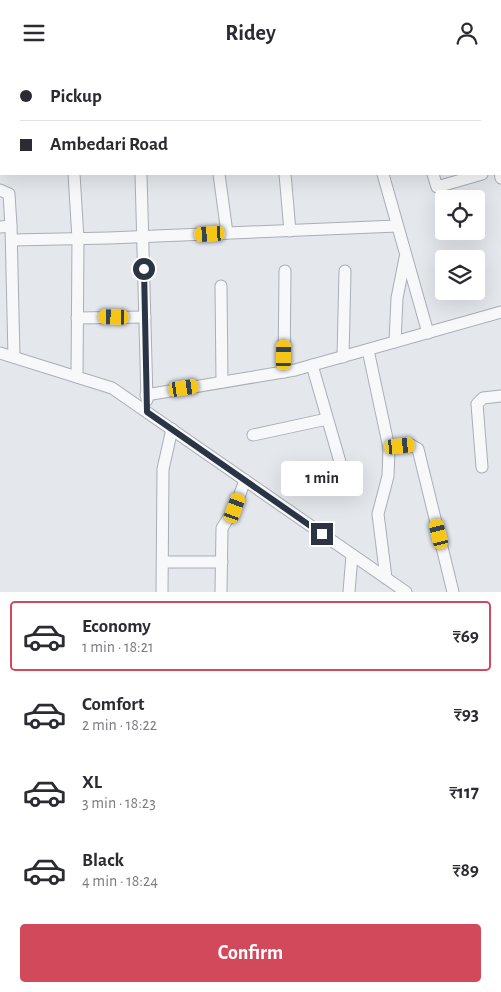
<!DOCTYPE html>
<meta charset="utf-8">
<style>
:root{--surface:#fff;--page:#f7f7f7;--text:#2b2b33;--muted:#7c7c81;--line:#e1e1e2;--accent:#d1495b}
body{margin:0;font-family:"Alegreya Sans",sans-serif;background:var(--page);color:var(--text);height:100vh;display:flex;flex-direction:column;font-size:19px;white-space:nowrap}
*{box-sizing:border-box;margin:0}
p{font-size:16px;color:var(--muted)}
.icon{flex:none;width:28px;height:28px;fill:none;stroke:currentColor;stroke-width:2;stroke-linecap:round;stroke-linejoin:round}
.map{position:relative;height:527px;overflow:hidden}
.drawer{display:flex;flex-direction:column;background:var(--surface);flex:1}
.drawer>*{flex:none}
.hud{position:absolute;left:0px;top:0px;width:501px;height:110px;box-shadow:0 5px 20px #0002;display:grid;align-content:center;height:110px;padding:0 20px;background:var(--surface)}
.fabs{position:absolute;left:435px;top:125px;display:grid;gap:10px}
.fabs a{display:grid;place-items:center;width:50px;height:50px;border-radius:5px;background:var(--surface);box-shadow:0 5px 20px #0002;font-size:25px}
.end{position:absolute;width:22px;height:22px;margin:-11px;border:6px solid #2b3445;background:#fff;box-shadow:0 0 0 2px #fff}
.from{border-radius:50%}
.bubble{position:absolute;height:35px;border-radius:5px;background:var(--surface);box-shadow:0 5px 20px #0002;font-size:16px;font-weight:700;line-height:35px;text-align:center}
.car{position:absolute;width:15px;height:30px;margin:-15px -8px;border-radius:6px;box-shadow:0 0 4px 1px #0007;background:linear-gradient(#f5c518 24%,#345 0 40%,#f5c518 0 76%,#345 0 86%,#f5c518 0)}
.hud b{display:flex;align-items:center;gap:18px;height:48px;font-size:19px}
.hud b+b{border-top:1px solid var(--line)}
.hud i{width:12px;height:12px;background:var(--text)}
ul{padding:9px 0 0;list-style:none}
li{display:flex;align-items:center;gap:15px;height:70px;margin:0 10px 8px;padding:0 10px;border:2px solid transparent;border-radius:5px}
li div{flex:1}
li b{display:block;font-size:19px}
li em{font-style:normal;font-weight:700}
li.current{border-color:var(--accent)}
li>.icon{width:45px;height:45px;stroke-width:1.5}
.cta{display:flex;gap:10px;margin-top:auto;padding:10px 20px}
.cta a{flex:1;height:58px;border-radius:5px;background:var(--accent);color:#fff;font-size:20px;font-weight:700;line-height:58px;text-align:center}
header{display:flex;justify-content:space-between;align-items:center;height:65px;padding:0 20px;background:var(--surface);font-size:22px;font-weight:700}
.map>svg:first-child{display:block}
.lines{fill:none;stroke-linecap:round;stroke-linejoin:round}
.minor-casing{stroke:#a9aeb7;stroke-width:13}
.minor{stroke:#f7f8fa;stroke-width:11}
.route{stroke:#2b3445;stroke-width:6}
</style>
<header><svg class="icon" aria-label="menu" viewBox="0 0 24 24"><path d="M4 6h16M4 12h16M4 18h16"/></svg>Ridey<svg class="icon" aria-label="person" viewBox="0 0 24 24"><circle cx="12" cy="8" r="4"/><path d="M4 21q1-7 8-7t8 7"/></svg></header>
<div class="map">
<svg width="501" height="527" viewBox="0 0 501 527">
<rect width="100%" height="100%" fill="#e4e7ec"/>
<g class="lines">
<g class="minor-casing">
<g id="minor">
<polyline points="52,0 53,1"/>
<polyline points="124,0 125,1"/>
<polyline points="357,0 358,1"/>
<polyline points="481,0 481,1"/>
<polyline points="157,1 162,0"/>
<polyline points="421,1 428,0"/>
<polyline points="500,56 501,55"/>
<polyline points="0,58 1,58"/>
<polyline points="500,107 501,113"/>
<polyline points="74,109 78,174 77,312"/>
<polyline points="141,109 147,335"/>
<polyline points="219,109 227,168"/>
<polyline points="285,109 290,166"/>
<polyline points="383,109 428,268"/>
<polyline points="433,109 437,122 482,109"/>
<polyline points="0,125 9,129 11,161"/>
<polyline points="0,162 11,161 14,292"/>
<polyline points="12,175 109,173 397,161"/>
<polyline points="221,221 222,317"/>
<polyline points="77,253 145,252"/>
<polyline points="395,277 397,233 405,193"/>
<polyline points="368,285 389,383 388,411 378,449 386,513"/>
<polyline points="0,288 112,323 406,527"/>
<polyline points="343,292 345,206"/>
<polyline points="312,300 340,397"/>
<polyline points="284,307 285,206"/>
<polyline points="146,330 295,305 501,247"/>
<polyline points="253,370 327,354"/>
<polyline points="389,383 411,380 418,384 453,527"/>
<polyline points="482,402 477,339 483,333 501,331"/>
<polyline points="163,497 222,497"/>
<polyline points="162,527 163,404 172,364"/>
<polyline points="221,527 222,463 235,443 245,415"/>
<polyline points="349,527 352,490"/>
</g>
</g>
<use href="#minor" class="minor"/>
</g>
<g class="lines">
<polyline class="route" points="144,204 147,347 322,469"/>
</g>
</svg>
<div class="fabs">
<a><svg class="icon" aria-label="locate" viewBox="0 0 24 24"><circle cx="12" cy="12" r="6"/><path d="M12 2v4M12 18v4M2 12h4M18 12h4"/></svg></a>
<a><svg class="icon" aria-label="layers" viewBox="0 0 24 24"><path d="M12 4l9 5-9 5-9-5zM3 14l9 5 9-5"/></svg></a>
</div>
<i class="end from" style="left:144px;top:204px"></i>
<i class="end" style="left:322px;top:469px"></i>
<div class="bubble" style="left:281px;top:396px;width:82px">1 min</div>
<i class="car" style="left:210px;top:169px;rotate:267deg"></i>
<i class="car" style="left:114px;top:252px;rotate:271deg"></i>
<i class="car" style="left:284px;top:290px;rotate:1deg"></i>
<i class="car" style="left:184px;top:323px;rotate:81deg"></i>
<i class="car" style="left:400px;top:381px;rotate:84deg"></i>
<i class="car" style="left:235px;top:443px;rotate:20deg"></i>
<i class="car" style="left:439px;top:469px;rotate:346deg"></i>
<div class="hud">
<b><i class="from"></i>Pickup</b>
<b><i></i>Ambedari Road</b>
</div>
</div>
<section class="drawer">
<ul>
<li class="current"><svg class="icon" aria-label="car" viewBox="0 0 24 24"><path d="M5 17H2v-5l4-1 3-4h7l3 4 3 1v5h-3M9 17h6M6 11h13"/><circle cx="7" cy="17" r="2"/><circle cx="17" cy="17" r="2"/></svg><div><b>Economy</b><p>1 min · 18:21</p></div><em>₹69</em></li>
<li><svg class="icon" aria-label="car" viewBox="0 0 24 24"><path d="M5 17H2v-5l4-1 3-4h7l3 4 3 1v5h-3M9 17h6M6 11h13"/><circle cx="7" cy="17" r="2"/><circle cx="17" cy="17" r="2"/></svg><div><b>Comfort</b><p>2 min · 18:22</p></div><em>₹93</em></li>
<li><svg class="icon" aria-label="car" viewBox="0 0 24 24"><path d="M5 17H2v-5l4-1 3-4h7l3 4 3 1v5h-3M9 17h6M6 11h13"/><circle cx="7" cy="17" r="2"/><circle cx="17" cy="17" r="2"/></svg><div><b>XL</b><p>3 min · 18:23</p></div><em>₹117</em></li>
<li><svg class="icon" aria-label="car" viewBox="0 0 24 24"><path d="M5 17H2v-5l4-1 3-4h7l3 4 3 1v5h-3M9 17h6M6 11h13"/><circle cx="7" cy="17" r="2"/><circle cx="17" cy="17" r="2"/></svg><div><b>Black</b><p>4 min · 18:24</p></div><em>₹89</em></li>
</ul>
<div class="cta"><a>Confirm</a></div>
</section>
